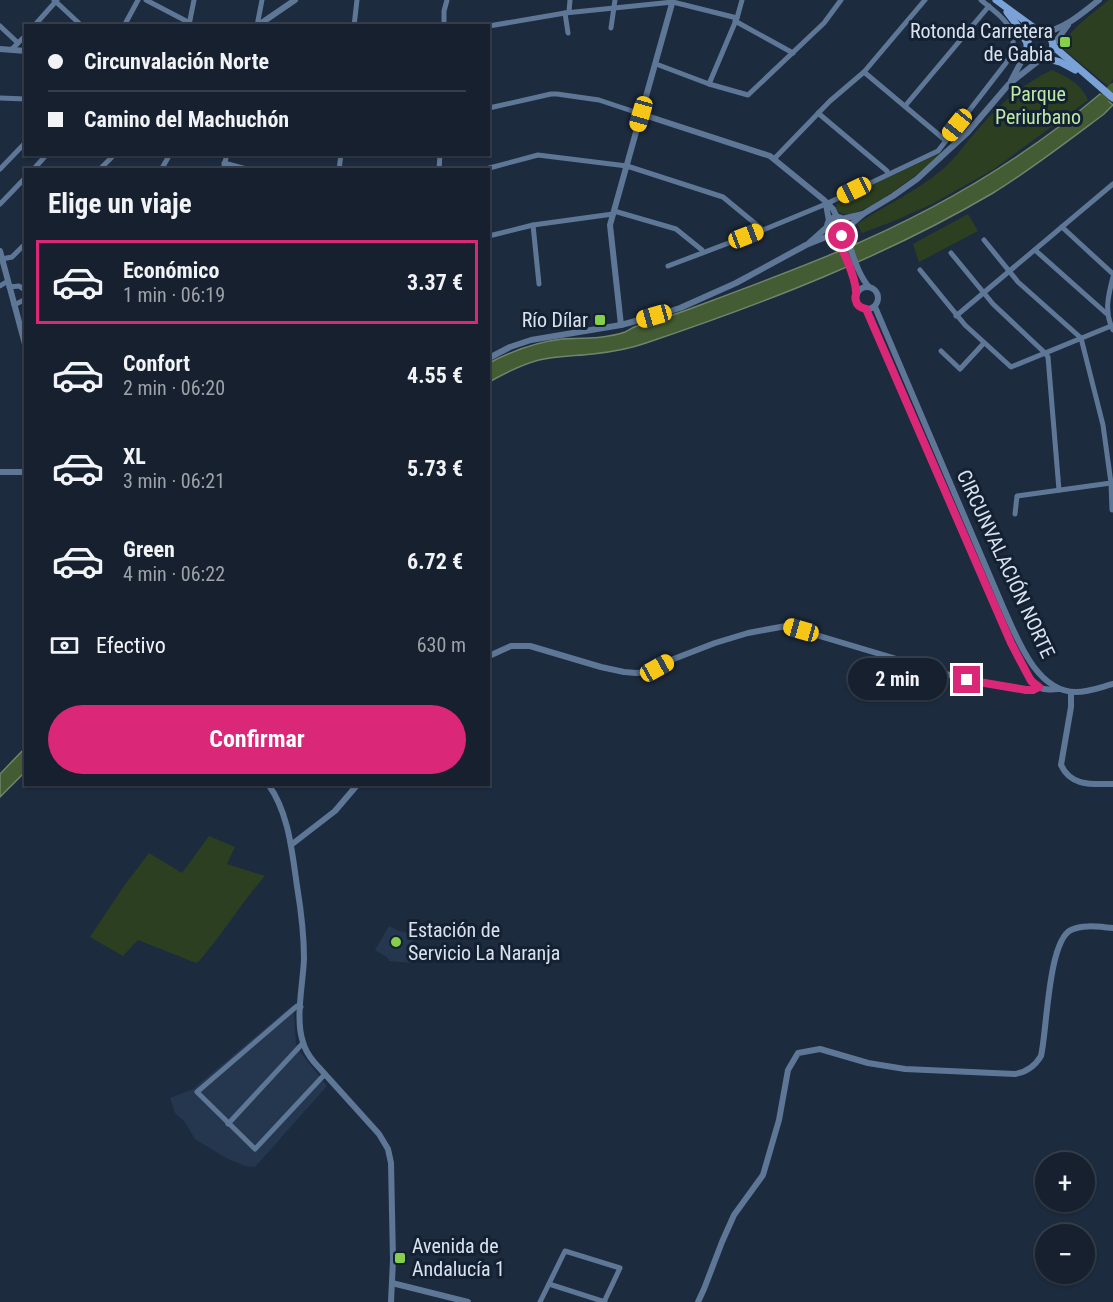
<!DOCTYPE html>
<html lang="es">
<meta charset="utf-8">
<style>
:root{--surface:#16202e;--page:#232d3a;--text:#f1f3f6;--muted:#9ea3aa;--line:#353e4a;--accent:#db2777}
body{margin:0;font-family:"Roboto Condensed",sans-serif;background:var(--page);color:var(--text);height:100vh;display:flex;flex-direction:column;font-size:22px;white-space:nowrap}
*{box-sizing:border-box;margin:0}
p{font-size:20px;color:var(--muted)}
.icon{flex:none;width:33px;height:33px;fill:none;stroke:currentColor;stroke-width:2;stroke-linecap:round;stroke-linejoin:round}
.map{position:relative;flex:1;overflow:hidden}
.drawer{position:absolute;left:24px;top:168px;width:466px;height:618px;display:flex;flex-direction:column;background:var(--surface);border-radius:0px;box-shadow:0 2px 4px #0004,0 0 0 2px var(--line)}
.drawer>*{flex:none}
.hud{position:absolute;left:24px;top:24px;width:466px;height:132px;border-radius:0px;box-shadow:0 2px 4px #0004,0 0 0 2px var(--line);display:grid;align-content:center;height:132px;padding:0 24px;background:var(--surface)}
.buttons{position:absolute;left:1035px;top:1152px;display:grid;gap:12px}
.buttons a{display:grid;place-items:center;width:60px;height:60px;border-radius:50%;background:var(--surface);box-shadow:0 2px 4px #0004,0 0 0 2px var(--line);font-size:30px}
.end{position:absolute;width:27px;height:27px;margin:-14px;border:8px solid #db2777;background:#fff;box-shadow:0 0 0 3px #fff}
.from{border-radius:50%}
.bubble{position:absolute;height:42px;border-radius:21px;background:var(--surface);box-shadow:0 2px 4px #0004,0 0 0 2px var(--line);font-size:20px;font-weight:700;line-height:42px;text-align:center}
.car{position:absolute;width:18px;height:36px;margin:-18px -9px;border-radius:8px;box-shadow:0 0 4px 2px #0007;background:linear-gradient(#f5c518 24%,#345 0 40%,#f5c518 0 76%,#345 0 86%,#f5c518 0)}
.hud b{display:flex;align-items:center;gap:21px;height:57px;font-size:22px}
.hud b+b{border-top:2px solid var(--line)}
.hud i{width:15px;height:15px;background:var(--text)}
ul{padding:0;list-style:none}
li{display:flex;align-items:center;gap:18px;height:84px;margin:0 12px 9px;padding:0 12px;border:3px solid transparent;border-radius:0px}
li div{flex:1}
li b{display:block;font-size:22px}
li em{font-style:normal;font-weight:700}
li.current{border-color:var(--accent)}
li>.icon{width:54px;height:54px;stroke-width:1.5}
h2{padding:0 24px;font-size:27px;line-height:72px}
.pay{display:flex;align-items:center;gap:15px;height:66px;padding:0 24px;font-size:22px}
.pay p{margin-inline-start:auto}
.cta{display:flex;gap:12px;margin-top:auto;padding:12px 24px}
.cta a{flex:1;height:69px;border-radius:36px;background:var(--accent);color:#fff;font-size:24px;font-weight:700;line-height:69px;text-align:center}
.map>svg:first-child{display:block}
.built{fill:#25374f}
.green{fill:#2d3f21}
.water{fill:#445c33;stroke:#71846b;stroke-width:1.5}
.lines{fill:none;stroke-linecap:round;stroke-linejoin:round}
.river{stroke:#445c33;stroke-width:10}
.minor{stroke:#5e7797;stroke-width:5}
.tertiary{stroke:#5e7797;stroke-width:6}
.secondary{stroke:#7aa2d6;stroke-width:7}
.route{stroke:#db2777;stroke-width:8}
.poi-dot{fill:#86cf4b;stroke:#132133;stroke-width:2}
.labels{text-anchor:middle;stroke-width:6;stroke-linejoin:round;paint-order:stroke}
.poi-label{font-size:20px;fill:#d9e2ee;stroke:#132133;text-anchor:end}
.park-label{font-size:20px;fill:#bfe9a5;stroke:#132133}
.street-label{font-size:20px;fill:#d9e2ee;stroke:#132133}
</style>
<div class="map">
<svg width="1113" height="1302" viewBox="0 0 1113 1302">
<rect width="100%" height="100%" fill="#1d2b3e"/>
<g class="built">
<polygon points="389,926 399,931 413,934 412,963 389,961 388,958 375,950"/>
<polygon points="293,1005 296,1044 301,1053 327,1086 255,1167 245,1166 226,1158 195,1139 184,1121 175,1113 170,1098 193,1089"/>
</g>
<g class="green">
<path d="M1109,0H1113V79L1108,86L1061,47C1072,27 1092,14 1109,0Z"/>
<path d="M1052,70C1069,78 1080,83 1088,100L994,169L932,204L894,221L862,233L857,224C886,205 917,191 943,169C957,157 967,141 980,127C1000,104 1024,83 1052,70Z"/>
<path d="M939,154L940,156C923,169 864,219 843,214C840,213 838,211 836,208L837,203L842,199Z"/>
<polygon points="968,214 978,231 919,262 913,244"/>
<path d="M209,836L235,847L227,864L265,876C241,903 223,934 199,961L196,963L138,940L123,956L90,937L124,886L149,853L182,873Z"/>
</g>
<g class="water">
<path d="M1100,94L1113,105L1104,114C1068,141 1032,169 993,193C884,257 765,303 646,343C629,349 611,352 593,354C575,356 556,356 539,360C520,365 505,373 489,382V363C512,351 536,342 562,339C582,338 605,339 625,332C629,330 633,327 637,326C652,320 669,317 684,311C735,292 787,273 837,252C931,213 1022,160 1100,94Z"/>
<polygon points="25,748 25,772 0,797 0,774"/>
</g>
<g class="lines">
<polyline class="river" points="1096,108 1113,88"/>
<g class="minor">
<polyline points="54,0 82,26"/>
<polyline points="146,0 190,23"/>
<polyline points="569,12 570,0"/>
<polyline points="565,13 568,33"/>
<polyline points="735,21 793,53"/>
<polyline points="189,25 194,0"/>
<polyline points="0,26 18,43"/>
<polyline points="34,26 57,0"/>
<polyline points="124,26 138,0"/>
<polyline points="257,26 262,0"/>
<polyline points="354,26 357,0"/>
<polyline points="444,26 444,11 447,0"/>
<polyline points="489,26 565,13 673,2 737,18"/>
<polyline points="611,28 615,0"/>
<polyline points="12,49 26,35"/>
<polyline points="656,64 709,84 748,95 824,23 841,0"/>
<polyline points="864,72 945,140"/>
<polyline points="709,84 737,18 742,0"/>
<polyline points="0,98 26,99"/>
<polyline points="905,106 989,6"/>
<polyline points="489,108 551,94 557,94 599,100 641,114"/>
<polyline points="818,113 887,171 888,174"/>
<polyline points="774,159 830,101 864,72 925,0"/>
<polyline points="224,163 250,170"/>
<polyline points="0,169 26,142"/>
<polyline points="33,170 47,154"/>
<polyline points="99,170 115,154"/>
<polyline points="161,170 170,154"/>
<polyline points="223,170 227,154"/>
<polyline points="339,170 341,154"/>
<polyline points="439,170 440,154"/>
<polyline points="482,170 538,155 627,166 723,197 763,230"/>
<polyline points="0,204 26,177"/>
<polyline points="614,211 676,229 702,250 703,252"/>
<polyline points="533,225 539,284"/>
<polyline points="1062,227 1113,274"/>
<polyline points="489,236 533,225 613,214"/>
<polyline points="984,240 1018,282 1081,338 1103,425 1111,483 1112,510"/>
<polyline points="1035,250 1107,314"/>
<polyline points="951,253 993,304 1045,353 1048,357 1059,490"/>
<polyline points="2,259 12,257 26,243"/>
<path d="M668,266L763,230L826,204L938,151L1006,63C1025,32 1003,18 981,0"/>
<polyline points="920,270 965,325 1011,367 1111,326"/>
<path d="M1113,277C1108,296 1104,312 1113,330"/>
<polyline points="0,286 8,281"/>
<polyline points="9,287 19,286 26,291"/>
<polyline points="14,305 26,299"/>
<polyline points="956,316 1113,184"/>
<polyline points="941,351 960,369 984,343"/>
<polyline points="1015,514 1017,496 1111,483"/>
<polyline points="301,1007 297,1006 197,1092 255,1149 325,1074"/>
<polyline points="228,1124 303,1043"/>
<polyline points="549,1284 605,1302"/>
<polyline points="540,1302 565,1251 620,1268 604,1302"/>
</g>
<g class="tertiary">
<polyline points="257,26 295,0"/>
<path d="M1043,33C1066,28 1081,14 1099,0"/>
<polyline points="1053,45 1068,25"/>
<polyline points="0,49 26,51"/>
<polyline points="1011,81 1021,62 1027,48"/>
<polyline points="641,114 770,156 824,200 833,209 837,217"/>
<polyline points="826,204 829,221"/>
<circle cx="837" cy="227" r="10"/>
<polyline points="842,219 863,214"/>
<polyline points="847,228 863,214 893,196 917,179 968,132 1009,84 1041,59"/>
<path d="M845,232C851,248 857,274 869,287"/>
<polyline points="836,237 850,268 857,293"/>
<polyline points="809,243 827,227"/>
<polyline points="0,251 26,348"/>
<circle cx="867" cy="298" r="11"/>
<path d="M875,307L1003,607C1017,638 1036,692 1076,692C1089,692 1101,687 1113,684"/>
<path d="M866,309L1011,643C1018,655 1030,687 1044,689C1049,690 1054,689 1059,689"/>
<polyline points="621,325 610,225 673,0"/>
<polyline points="489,358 510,347 531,340 621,325 654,316 680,308 736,283 806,245 831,235"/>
<polyline points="0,472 26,472"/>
<polyline points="489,656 511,646 530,646 601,667 624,672 636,673 647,672 671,660 715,643 748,633 786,626 967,680 1026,690 1033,691 1039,687"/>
<path d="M1071,692V707L1061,765C1071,787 1093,784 1113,784"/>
<path d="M268,784C289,813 292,852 297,886C301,910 304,935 304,959C303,984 295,1019 303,1042C305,1050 309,1056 314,1062L379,1134L388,1149L391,1163L393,1260L391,1302"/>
<polyline points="291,845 335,811 358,784"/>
<polyline points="392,1283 468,1302"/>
<path d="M698,1302L704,1289L722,1242L734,1215L763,1175L779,1120L788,1070L798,1053L820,1049L868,1063L905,1069L1015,1074C1027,1072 1035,1066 1041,1056C1047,1031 1048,941 1071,930C1083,924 1100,927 1113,928"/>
</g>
<g class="secondary">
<polyline points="996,0 1040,32"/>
<polyline points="1007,12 1017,25 1027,43"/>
<circle cx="1040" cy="46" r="13"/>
<polyline points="1053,46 1113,98"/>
<polyline points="1045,58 1060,62 1075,70"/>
</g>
</g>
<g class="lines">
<path class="route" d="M842,236L836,237C843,250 855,276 856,291C857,297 854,295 856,301C857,306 861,308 866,309L1011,643L1031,681L1039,687L1033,690H1026L967,680"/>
</g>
<g class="poi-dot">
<rect x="1059" y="36" width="12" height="12" rx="3"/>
<rect x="594" y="314" width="12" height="12" rx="3"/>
<circle cx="396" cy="942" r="6"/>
<rect x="394" y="1252" width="12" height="12" rx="3"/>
</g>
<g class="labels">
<g class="poi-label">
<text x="1053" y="38">Rotonda Carretera<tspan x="1053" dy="23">de Gabia</tspan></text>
<text x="588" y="327">Río Dílar</text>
<text x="408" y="937" text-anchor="start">Estación de<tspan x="408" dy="23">Servicio La Naranja</tspan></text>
<text x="412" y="1253" text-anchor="start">Avenida de<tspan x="412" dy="23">Andalucía 1</tspan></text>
</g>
<g class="park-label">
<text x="1038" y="101">Parque<tspan x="1038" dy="23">Periurbano</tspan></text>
</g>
<g class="street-label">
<text transform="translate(1006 564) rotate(65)" y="7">CIRCUNVALACIÓN NORTE</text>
</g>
</g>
</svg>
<div class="buttons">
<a>+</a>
<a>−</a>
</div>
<i class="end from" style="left:842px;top:236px"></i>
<i class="end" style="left:967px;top:680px"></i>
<div class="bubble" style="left:848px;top:658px;width:99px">2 min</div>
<i class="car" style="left:641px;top:114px;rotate:196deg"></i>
<i class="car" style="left:957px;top:125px;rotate:219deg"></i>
<i class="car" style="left:854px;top:190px;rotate:244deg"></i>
<i class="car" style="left:746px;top:236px;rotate:69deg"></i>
<i class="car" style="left:654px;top:316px;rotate:254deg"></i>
<i class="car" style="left:801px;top:630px;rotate:286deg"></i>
<i class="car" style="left:657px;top:668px;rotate:61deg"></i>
<div class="hud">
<b><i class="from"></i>Circunvalación Norte</b>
<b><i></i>Camino del Machuchón</b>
</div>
<section class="drawer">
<h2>Elige un viaje</h2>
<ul>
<li class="current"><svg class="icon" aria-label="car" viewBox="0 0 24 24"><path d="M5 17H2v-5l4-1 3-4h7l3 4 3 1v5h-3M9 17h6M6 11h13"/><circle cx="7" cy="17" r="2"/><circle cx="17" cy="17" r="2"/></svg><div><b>Económico</b><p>1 min · 06:19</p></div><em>3.37 €</em></li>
<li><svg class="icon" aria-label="car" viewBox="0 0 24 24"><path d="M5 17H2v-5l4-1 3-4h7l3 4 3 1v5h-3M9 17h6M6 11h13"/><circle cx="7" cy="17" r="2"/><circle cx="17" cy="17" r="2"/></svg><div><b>Confort</b><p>2 min · 06:20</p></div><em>4.55 €</em></li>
<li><svg class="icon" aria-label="car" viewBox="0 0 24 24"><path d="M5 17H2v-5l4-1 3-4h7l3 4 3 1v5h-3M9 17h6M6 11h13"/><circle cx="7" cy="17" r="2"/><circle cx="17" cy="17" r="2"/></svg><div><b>XL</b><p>3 min · 06:21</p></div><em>5.73 €</em></li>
<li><svg class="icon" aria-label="car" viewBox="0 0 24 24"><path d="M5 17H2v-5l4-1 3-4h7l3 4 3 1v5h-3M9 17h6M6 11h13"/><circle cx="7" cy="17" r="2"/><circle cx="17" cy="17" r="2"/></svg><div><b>Green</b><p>4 min · 06:22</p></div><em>6.72 €</em></li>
</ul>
<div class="pay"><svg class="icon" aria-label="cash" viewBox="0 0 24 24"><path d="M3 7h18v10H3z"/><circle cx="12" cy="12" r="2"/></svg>Efectivo<p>630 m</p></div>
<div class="cta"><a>Confirmar</a></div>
</section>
</div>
